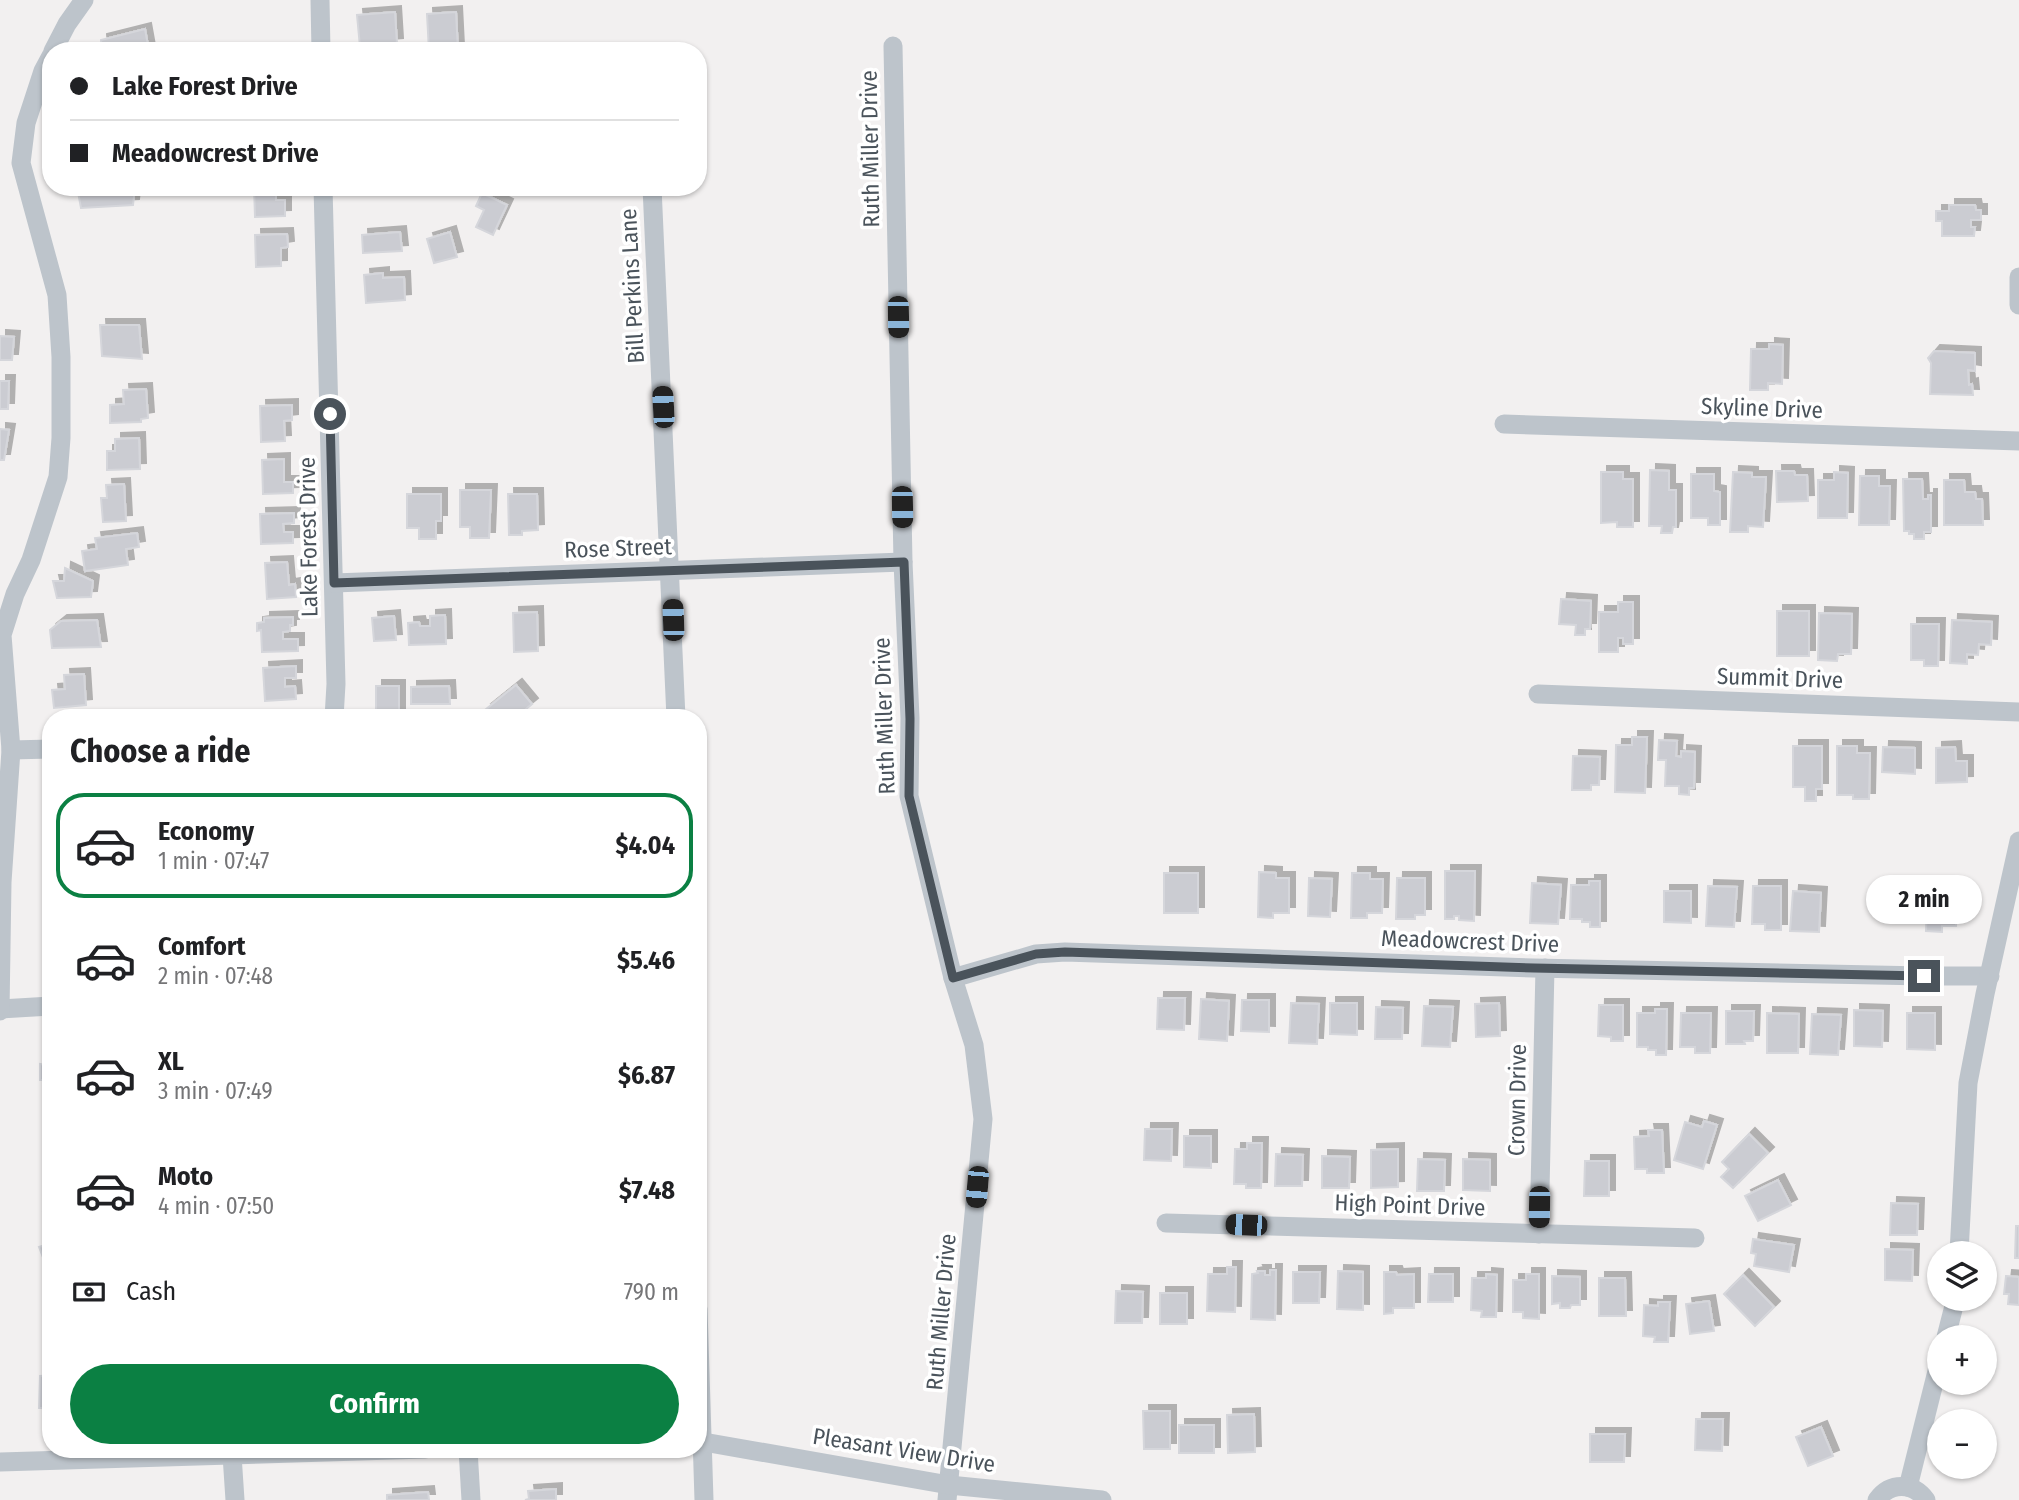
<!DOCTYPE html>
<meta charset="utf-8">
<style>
:root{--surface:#fff;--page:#f2f2f2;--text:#202124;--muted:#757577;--line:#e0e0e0;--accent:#0b8043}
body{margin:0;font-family:"Fira Sans Condensed",sans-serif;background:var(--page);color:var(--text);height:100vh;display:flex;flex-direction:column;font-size:26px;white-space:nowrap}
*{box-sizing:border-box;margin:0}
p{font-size:23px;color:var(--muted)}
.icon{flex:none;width:38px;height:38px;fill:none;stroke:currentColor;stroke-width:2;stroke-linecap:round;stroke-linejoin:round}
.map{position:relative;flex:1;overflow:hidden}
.side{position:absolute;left:42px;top:709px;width:665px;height:749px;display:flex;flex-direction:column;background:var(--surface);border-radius:28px;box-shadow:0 2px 5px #0004}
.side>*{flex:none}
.guide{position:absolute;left:42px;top:42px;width:665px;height:154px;border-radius:28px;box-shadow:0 2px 5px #0004;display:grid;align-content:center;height:154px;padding:0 28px;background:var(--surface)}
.buttons{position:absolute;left:1927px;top:1241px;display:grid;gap:14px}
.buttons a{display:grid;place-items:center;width:70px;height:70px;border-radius:50%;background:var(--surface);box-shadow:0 2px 5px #0004;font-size:35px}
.end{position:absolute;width:32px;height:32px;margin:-16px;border:9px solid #4a535b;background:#fff;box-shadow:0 0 0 4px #fff}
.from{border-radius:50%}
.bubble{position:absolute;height:49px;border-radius:24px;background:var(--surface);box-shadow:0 2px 5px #0004;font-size:23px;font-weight:700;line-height:49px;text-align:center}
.car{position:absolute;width:21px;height:42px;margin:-21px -10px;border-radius:9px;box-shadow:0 0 5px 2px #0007;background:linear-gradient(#222 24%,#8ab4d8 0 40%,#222 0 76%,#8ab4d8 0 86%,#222 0)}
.guide b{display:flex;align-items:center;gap:24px;height:66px;font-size:26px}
.guide b+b{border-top:2px solid var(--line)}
.guide i{width:18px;height:18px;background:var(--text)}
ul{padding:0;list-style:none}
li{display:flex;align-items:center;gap:21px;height:105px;margin:0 14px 10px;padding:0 14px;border:4px solid transparent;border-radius:28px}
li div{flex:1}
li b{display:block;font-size:26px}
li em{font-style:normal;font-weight:700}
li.current{border-color:var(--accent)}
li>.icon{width:63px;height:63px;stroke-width:1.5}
h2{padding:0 28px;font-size:32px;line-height:84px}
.pay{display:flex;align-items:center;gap:18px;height:77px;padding:0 28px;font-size:26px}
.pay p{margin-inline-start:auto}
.primary-button{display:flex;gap:14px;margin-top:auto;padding:14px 28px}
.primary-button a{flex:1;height:80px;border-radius:42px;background:var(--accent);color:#fff;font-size:28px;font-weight:700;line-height:80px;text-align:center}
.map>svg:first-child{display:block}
.building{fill:#cbccd2;stroke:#d5d6db;stroke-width:2;filter:url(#shadow)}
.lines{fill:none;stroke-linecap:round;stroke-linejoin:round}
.minor{stroke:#bdc4cb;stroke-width:19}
.route{stroke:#4a535b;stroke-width:9}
.labels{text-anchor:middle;stroke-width:7;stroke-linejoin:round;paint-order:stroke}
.street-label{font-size:23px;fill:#4a535b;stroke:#fff}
</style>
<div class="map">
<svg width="2019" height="1500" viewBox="0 0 2019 1500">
<defs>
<filter id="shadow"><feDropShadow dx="6" dy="-6" stdDeviation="0" flood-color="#0004"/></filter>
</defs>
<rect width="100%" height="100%" fill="#f2f0f0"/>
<g class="building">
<polygon points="395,12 397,44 360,47 357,15"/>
<polygon points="456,12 458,51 429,51 427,14"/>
<polygon points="145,29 149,51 102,51 101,40"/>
<polygon points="77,187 135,187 133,205 81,208"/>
<polygon points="254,187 282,187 282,192 276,192 276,200 285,200 285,216 255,217"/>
<polygon points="482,193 507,205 493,235 476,227 484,210 476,206"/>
<polygon points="1949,205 1975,205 1976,210 1981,210 1981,220 1971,220 1971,227 1975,227 1974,236 1942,236 1942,221 1936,221 1936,211 1949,211"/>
<polygon points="400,232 402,251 363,253 362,235"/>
<polygon points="450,232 457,257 434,263 427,239"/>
<polygon points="287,234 288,247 281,248 281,266 256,267 255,235"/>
<polygon points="383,273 383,278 404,277 405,300 366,303 364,275"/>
<polygon points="100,325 139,325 142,359 102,356"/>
<polygon points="0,336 14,337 12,360 0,360"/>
<polygon points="1769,344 1783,345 1782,384 1768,383 1768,390 1750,390 1751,349 1769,349"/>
<polygon points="1934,351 1975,353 1975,371 1968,370 1969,385 1972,384 1973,395 1930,394 1931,363 1928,358"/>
<polygon points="0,381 9,381 8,409 0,409"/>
<polygon points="146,389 148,418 141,419 141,422 110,423 110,405 124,404 123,390"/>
<polygon points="292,405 292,420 284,421 285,441 261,442 260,406"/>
<polygon points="0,429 9,430 4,460 0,460"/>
<polygon points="139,438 140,469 107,470 107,451 115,451 115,439"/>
<polygon points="284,459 284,482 293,482 293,493 263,494 262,460"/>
<polygon points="1650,470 1669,471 1669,490 1676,490 1676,527 1673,527 1672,533 1661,533 1662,526 1649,526"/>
<polygon points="1776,471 1794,471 1795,475 1807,475 1808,501 1777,502"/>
<polygon points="1601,472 1623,472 1623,479 1633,479 1633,527 1617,527 1617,522 1601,523"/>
<polygon points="1733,472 1752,473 1752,477 1766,477 1763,527 1748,526 1748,532 1730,532"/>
<polygon points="1834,472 1848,473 1847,518 1818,518 1818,480 1834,480"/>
<polygon points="1691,474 1714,474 1714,491 1720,492 1720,525 1708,525 1708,518 1691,518"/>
<polygon points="1860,476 1879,476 1879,486 1890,486 1889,525 1859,525"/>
<polygon points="1903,479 1922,479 1923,499 1928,499 1928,495 1931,495 1931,532 1924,532 1924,539 1914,539 1914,534 1909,534 1909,531 1904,531"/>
<polygon points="1944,480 1964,480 1965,492 1975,492 1976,499 1982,499 1983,525 1944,525"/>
<polygon points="124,484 126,521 103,522 101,498 107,498 106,485"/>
<polygon points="460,490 491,490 489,538 470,538 470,527 460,527"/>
<polygon points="407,494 441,494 441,521 436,521 436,539 419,539 419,528 407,528"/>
<polygon points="508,494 537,494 538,530 522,531 522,535 509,535"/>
<polygon points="294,513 294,523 283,524 284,532 293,532 293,543 261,544 260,514"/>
<polygon points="137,533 139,547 126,549 128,565 85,571 82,551 97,549 95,538"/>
<polygon points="287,562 289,585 295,584 296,597 267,599 265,563"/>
<polygon points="65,568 93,581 91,597 57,598 53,581 64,581"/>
<polygon points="1561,599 1591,601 1590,629 1585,629 1585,635 1575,635 1576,625 1559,624"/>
<polygon points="1618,602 1633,602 1633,644 1623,644 1623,638 1618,638 1618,652 1599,652 1599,612 1618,612"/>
<rect x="1777" y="611" width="32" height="45"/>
<polygon points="537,612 538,651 514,652 513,613"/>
<polygon points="1819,613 1852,614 1851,654 1838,654 1837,661 1818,660"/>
<polygon points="445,615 446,644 409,645 408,623 419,622 420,626 430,626 430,616"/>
<polygon points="394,616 396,640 374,641 372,618"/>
<polygon points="293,617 293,625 290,625 290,631 283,632 283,639 298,639 298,651 262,652 261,630 257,631 257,623 264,622 264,618"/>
<polygon points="97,620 101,647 52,648 50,630 61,621"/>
<polygon points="1952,620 1992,622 1991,645 1979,644 1978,655 1967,654 1967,664 1950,663"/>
<polygon points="1911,624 1939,624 1938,666 1924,666 1924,660 1911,660"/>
<polygon points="296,666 296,678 285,678 285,687 295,686 296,699 265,701 263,668"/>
<polygon points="84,674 86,705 54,708 52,690 65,689 64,675"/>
<polygon points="516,685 532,704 515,718 491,718 485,710"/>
<rect x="376" y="686" width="23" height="32"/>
<polygon points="449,686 450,704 411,704 411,687"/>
<polygon points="1632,737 1647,737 1645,793 1615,792 1616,745 1632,745"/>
<polygon points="1659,740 1677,741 1676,756 1681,757 1681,751 1695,752 1694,788 1689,788 1689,795 1679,794 1679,786 1665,786 1666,760 1658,760"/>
<polygon points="1793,746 1822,746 1822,789 1816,789 1816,801 1805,801 1805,787 1793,787"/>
<polygon points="1837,746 1857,746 1857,753 1870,753 1869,799 1853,799 1853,795 1837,795"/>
<polygon points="1883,747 1915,748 1915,774 1882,772"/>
<polygon points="1955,747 1956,761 1967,761 1967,782 1936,783 1936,748"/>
<polygon points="1573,756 1600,757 1599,785 1591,785 1591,790 1572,790"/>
<polygon points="1445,871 1475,871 1474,921 1459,920 1459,916 1454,916 1454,919 1445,919"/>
<polygon points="1259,872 1276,873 1276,878 1289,878 1289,913 1273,913 1273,918 1258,917"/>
<rect x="1164" y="873" width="34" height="40"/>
<polygon points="1352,873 1370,873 1370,879 1383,879 1382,913 1367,913 1367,918 1351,918"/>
<polygon points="1309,878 1332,879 1330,917 1308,916"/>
<polygon points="1397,878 1425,878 1425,915 1415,915 1415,919 1396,919"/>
<polygon points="1589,881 1600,881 1600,927 1590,927 1590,922 1582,922 1582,919 1570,919 1571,885 1589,885"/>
<polygon points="1532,883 1561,885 1558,924 1530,923"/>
<polygon points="1928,884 1958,885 1956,926 1942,926 1942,932 1926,931"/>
<polygon points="1708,886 1737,887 1734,927 1706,926"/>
<polygon points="1753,886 1781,886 1781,930 1765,930 1765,924 1752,924"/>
<polygon points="1664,891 1691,891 1691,923 1664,922"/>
<polygon points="1793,891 1821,893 1819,932 1790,931"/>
<polygon points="1158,998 1185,998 1184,1030 1157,1029"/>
<polygon points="1201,999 1229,1001 1227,1041 1199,1039"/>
<polygon points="1242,1000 1269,1000 1269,1032 1241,1031"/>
<polygon points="1291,1003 1319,1004 1317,1044 1289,1043"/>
<polygon points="1330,1003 1357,1003 1357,1035 1330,1034"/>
<polygon points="1499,1003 1500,1036 1476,1037 1475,1004"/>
<polygon points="1599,1005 1623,1005 1623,1041 1611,1041 1611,1037 1598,1036"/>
<polygon points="1424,1006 1453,1007 1450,1047 1422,1046"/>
<polygon points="1376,1007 1403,1008 1402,1039 1375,1039"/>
<polygon points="1655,1009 1667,1009 1666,1055 1656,1055 1656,1050 1648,1050 1648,1047 1637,1047 1637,1013 1655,1013"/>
<polygon points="1854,1010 1883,1011 1882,1047 1854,1046"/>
<polygon points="1726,1011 1754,1011 1753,1041 1744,1041 1745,1044 1726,1044"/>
<polygon points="1681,1013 1711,1013 1710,1053 1695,1053 1695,1047 1680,1047"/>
<polygon points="1767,1013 1799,1014 1798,1053 1767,1053"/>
<polygon points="1907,1013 1935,1013 1935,1050 1907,1049"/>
<polygon points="1812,1014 1841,1015 1838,1055 1810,1054"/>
<polygon points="47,1056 51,1056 51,1080 40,1080 40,1064 46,1065"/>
<polygon points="46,1088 51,1088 51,1119 45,1119"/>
<polygon points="1704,1121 1717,1125 1703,1169 1674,1160 1685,1122 1702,1127"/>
<polygon points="1145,1129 1172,1129 1171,1161 1144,1160"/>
<polygon points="1648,1130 1662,1130 1664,1173 1647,1173 1647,1169 1635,1169 1634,1137 1649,1136"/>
<polygon points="1749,1134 1768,1153 1733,1188 1721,1177 1729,1169 1722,1162"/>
<rect x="45" y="1135" width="6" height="31"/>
<polygon points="1184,1136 1211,1136 1211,1168 1184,1167"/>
<polygon points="1247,1143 1262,1143 1261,1188 1246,1188 1246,1184 1234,1184 1235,1149 1247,1149"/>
<polygon points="1398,1149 1398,1187 1371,1188 1371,1150"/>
<polygon points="1276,1154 1303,1155 1302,1186 1275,1186"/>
<polygon points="1322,1156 1350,1157 1349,1188 1322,1188"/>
<polygon points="1418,1159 1445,1160 1444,1191 1417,1191"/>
<polygon points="1463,1159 1490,1160 1490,1191 1463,1190"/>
<polygon points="1585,1161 1609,1161 1609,1196 1584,1196"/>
<polygon points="1778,1180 1791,1205 1758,1221 1745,1196"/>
<polygon points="44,1184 51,1184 51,1211 43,1211"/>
<polygon points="1891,1203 1918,1204 1917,1235 1890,1235"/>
<polygon points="2016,1226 2019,1226 2019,1258 2015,1258"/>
<polygon points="1753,1239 1794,1245 1789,1272 1754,1266 1756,1254 1751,1253"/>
<polygon points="51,1241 51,1260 44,1260 39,1247 49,1244"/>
<polygon points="1885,1249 1913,1250 1912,1281 1885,1280"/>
<polygon points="1227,1267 1236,1267 1235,1312 1207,1311 1208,1274 1227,1274"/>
<polygon points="1270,1270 1276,1270 1275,1320 1251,1319 1252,1274 1258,1273 1257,1271 1265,1271 1265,1275 1270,1275"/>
<polygon points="1338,1271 1363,1272 1363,1310 1337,1309"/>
<polygon points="1293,1272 1320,1272 1319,1303 1293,1303"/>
<polygon points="1384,1272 1396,1272 1397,1275 1414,1274 1414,1308 1393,1308 1393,1313 1384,1314"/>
<polygon points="1429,1274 1453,1274 1453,1302 1428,1302"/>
<polygon points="1486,1274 1497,1275 1496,1317 1481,1317 1482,1311 1471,1310 1472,1278 1486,1278"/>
<polygon points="1526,1274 1539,1274 1539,1319 1523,1318 1523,1312 1513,1312 1513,1280 1526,1280"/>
<polygon points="1743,1275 1774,1307 1755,1326 1724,1294"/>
<polygon points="1552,1276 1580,1277 1580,1305 1571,1305 1570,1308 1560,1308 1560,1303 1552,1304"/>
<polygon points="2006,1276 2019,1277 2019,1305 2008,1304 2009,1294 2004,1294"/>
<polygon points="1599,1278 1625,1278 1626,1316 1599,1316"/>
<polygon points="51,1282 51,1315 43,1315 44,1283"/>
<polygon points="1116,1291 1143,1292 1142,1323 1115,1323"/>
<rect x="1160" y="1293" width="27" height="31"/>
<polygon points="1709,1301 1714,1331 1690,1334 1686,1304"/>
<polygon points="1658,1302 1670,1302 1668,1342 1654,1342 1655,1337 1643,1336 1644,1305 1658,1306"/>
<polygon points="44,1341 51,1342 51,1364 47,1364"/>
<polygon points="51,1375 51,1408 39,1408 40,1376"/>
<polygon points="1143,1411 1170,1411 1170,1449 1144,1449"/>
<polygon points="1254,1414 1255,1452 1228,1453 1227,1415"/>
<polygon points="1696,1419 1723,1419 1722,1451 1695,1450"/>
<rect x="1179" y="1425" width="35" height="28"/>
<polygon points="1821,1427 1833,1456 1808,1466 1796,1437"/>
<polygon points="1590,1434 1625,1434 1624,1462 1590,1462"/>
<polygon points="556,1489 556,1500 525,1500 529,1499 528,1491"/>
<polygon points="428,1492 429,1500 387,1500 387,1495"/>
</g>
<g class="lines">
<g class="minor">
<polyline points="320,0 321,51"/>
<polyline points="893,46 903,562 910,718 909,796 953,978 974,1045 983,1119 947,1500"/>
<polyline points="53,51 67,24 84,0"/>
<polyline points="323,187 336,684 334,718"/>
<polyline points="652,187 676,718"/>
<polyline points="2019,277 2019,305"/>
<polyline points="1504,424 2019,441"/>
<polyline points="334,583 903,562"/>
<polyline points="1538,694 2019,712"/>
<polyline points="11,750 51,749"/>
<polyline points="953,978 1036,954 1065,952 1533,968 1924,976 1990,976"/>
<polyline points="0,1009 51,1006"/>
<polyline points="0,1011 2,882 11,750 2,635 15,594 31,560 58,477 61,438 61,357 57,295 21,163 26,123 43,71 51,56"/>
<polyline points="1166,1223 1695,1238"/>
<polyline points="1539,1234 1545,968"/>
<polyline points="1959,1253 1968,1083 1985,994 2019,841"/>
<polyline points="698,1309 704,1500"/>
<polyline points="1946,1337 1956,1298"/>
<polyline points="698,1441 949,1485 1102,1500"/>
<polyline points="468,1449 471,1500"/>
<polyline points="232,1455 235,1500"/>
<polyline points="0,1462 425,1449"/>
<polyline points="1908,1487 1939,1363"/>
<path d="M1877,1500C1890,1482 1913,1482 1926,1500"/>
</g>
</g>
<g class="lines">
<polyline class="route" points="330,414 334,583 904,562 910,719 909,796 953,978 1036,954 1065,952 1534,968 1924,976"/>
</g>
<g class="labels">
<g class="street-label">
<text transform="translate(870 149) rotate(-91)" y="8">Ruth Miller Drive</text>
<text transform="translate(632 286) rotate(-93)" y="8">Bill Perkins Lane</text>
<text transform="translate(1762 408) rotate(2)" y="8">Skyline Drive</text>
<text transform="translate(308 537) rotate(-91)" y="8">Lake Forest Drive</text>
<text transform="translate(618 548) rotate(-2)" y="8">Rose Street</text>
<text transform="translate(1780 678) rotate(2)" y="8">Summit Drive</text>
<text transform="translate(884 716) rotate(-92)" y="8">Ruth Miller Drive</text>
<text transform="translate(1470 941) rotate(2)" y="8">Meadowcrest Drive</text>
<text transform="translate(1517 1100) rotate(-89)" y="8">Crown Drive</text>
<text transform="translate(1410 1205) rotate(2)" y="8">High Point Drive</text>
<text transform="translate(941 1312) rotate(-85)" y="8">Ruth Miller Drive</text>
<text transform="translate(904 1450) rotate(9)" y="8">Pleasant View Drive</text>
</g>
</g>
</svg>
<div class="buttons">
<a><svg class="icon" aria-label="layers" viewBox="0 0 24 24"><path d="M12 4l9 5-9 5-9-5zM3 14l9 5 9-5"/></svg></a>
<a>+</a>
<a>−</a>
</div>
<i class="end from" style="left:330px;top:414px"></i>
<i class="end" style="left:1924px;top:976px"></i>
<div class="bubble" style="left:1866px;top:875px;width:116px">2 min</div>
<i class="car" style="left:898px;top:317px;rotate:179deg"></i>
<i class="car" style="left:663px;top:407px;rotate:357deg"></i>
<i class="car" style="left:902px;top:507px;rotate:179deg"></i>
<i class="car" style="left:673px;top:620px;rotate:358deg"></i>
<i class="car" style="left:977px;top:1187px;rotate:185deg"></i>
<i class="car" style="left:1539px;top:1207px;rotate:181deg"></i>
<i class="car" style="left:1246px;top:1225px;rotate:272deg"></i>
<div class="guide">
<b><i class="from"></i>Lake Forest Drive</b>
<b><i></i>Meadowcrest Drive</b>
</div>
<section class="side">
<h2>Choose a ride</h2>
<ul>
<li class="current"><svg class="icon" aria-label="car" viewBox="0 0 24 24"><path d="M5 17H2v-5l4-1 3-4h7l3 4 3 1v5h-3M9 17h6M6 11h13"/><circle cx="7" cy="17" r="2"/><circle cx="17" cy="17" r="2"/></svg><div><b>Economy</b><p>1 min · 07:47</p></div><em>$4.04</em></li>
<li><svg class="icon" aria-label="car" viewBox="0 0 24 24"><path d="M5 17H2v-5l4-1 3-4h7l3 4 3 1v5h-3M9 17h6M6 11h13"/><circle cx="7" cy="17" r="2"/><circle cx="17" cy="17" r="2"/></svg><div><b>Comfort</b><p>2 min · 07:48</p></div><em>$5.46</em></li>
<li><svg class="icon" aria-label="car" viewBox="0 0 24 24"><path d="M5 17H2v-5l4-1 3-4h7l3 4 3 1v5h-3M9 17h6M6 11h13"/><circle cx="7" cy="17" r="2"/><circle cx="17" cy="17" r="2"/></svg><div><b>XL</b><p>3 min · 07:49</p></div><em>$6.87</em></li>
<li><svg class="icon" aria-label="car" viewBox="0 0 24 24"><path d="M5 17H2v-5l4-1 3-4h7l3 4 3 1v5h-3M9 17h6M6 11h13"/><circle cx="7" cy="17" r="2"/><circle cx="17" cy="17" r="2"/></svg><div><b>Moto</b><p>4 min · 07:50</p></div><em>$7.48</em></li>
</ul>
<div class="pay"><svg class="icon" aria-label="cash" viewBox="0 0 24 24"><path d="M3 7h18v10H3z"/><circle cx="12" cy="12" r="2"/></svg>Cash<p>790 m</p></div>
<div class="primary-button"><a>Confirm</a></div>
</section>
</div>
